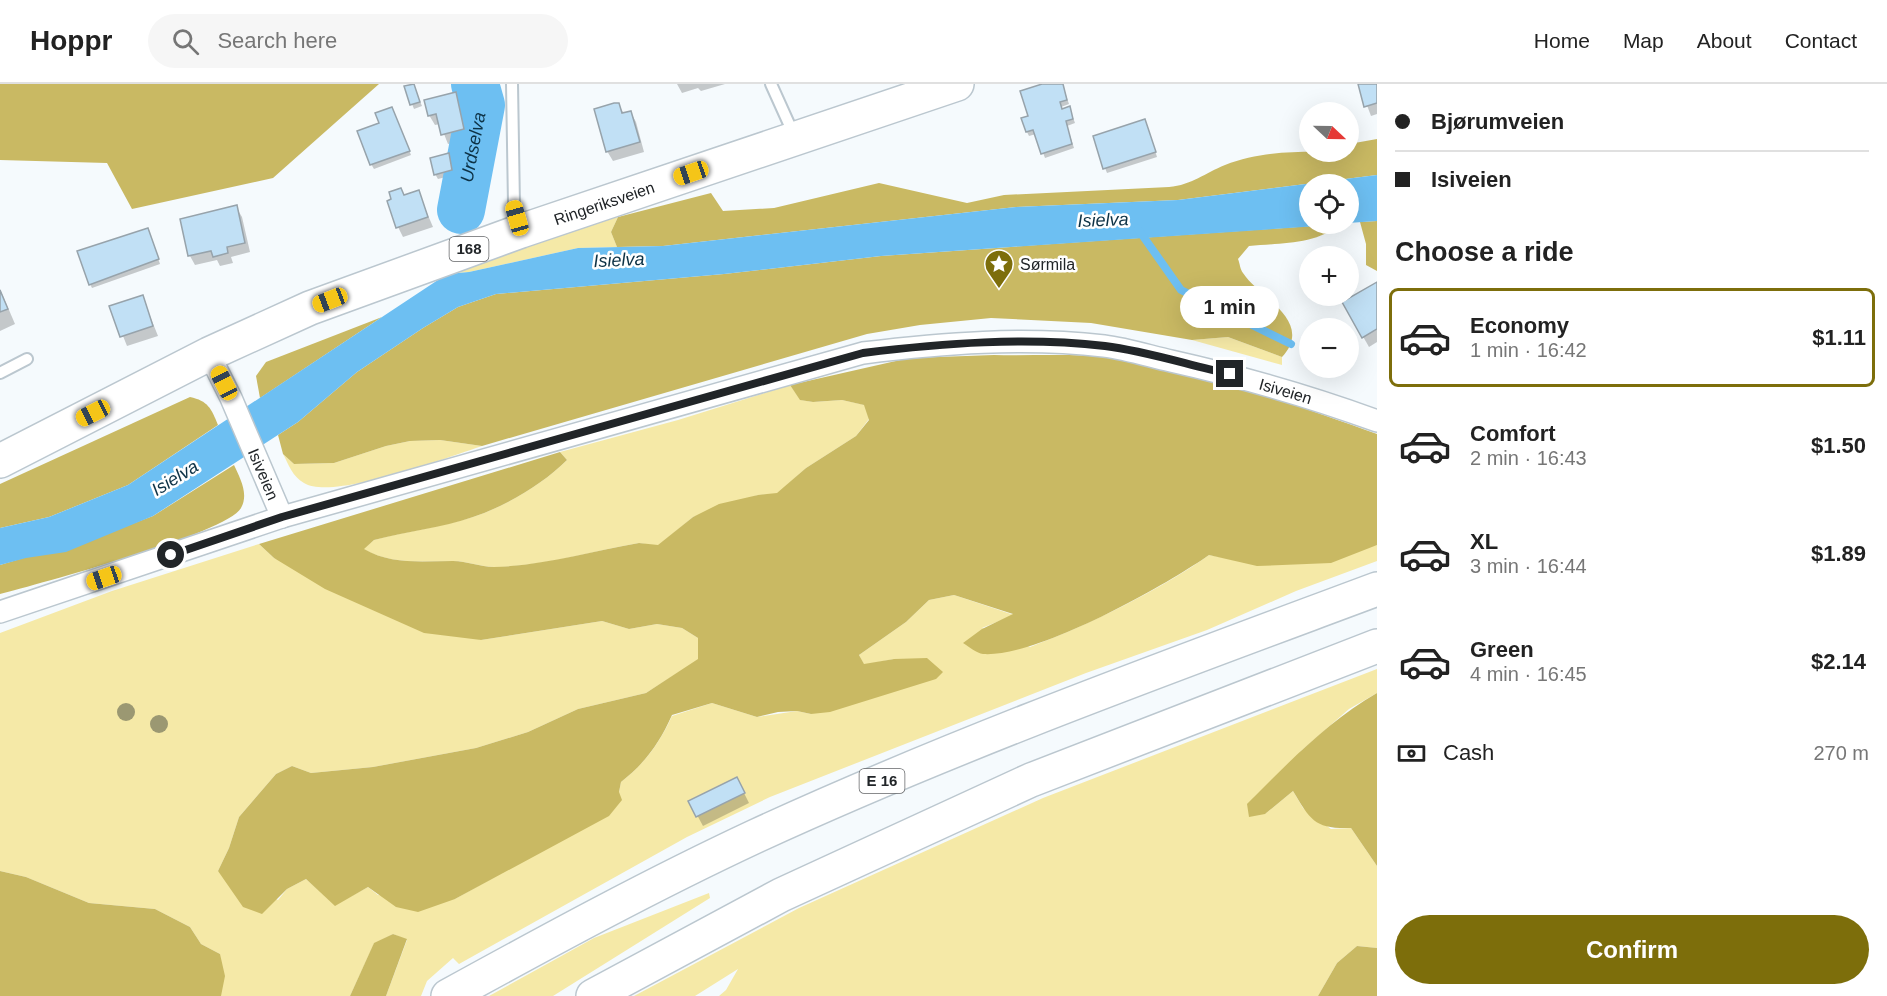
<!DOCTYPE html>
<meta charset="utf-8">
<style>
:root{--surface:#fff;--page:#f6f6f6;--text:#222;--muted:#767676;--line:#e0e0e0;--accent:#7d6e0b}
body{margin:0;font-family:Helvetica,sans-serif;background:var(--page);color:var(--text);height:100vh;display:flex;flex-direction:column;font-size:22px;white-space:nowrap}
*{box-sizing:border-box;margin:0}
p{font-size:20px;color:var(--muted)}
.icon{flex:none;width:33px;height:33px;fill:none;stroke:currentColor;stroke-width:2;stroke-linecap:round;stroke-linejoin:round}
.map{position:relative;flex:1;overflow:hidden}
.details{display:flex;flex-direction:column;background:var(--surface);width:510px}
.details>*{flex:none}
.guide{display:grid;align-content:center;height:132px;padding:0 18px;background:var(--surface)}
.needle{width:39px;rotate:112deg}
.fabs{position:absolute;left:1299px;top:18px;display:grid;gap:12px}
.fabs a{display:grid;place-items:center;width:60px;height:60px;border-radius:50%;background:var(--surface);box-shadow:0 6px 24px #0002;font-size:30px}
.end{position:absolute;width:27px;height:27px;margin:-14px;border:8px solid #212528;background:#fff;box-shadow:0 0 0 3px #fff}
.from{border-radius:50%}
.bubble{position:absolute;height:42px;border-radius:21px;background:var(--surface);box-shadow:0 6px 24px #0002;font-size:20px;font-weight:700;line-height:42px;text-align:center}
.car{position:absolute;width:18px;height:36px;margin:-18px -9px;border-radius:8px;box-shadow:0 0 4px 2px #0007;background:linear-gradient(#f5c518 24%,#345 0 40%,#f5c518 0 76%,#345 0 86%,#f5c518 0)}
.guide b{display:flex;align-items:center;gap:21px;height:57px;font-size:22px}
.guide b+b{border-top:2px solid var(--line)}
.guide i{width:15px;height:15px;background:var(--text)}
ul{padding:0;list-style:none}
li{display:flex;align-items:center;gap:18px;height:99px;margin:0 12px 9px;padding:0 6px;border:3px solid transparent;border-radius:9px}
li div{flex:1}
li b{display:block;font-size:22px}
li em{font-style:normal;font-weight:700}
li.on{border-color:var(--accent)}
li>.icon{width:54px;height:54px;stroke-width:1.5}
h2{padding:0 18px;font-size:27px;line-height:72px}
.pay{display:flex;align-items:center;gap:15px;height:66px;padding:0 18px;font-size:22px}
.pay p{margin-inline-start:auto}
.button{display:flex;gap:12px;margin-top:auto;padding:12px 18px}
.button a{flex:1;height:69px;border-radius:36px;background:var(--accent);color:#fff;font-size:24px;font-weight:700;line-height:69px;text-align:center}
header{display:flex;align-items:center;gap:36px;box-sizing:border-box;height:84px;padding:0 30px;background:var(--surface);border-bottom:2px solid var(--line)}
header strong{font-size:28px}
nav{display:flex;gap:33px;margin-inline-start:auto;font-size:21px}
.search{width:420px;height:54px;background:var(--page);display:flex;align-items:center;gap:15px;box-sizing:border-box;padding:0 21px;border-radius:33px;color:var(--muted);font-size:22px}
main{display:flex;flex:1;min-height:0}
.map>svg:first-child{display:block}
.green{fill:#f5e9a7}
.forest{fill:#c9b963}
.water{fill:#6dbff2}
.shadow{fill:#0003}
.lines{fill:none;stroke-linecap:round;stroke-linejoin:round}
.stream{stroke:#6dbff2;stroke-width:8}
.river{stroke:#6dbff2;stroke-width:48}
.building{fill:#c1e0f5;stroke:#97a3ab;stroke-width:1.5}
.service-casing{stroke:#bbc7cf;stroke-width:14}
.minor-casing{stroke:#bbc7cf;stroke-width:24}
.primary-casing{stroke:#bbc7cf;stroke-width:36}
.motorway-casing{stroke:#bbc7cf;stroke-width:36}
.service{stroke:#fff;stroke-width:10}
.minor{stroke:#fff;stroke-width:21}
.primary{stroke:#fff;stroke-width:33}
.motorway{stroke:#fff;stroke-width:33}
.tree{fill:#9b9872}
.route{stroke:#212528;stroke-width:8}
.labels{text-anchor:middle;stroke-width:5;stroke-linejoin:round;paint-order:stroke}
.shield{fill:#fff;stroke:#646668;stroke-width:1.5}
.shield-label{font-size:15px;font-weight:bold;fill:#212528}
.street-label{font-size:16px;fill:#212528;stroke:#fff}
.poi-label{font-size:16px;fill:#212528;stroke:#fff;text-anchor:start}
.water-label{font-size:18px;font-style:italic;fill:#0d3246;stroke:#fff}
</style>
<header>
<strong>Hoppr</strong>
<div class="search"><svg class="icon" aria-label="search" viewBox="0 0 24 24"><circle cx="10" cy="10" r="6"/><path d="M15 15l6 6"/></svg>Search here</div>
<nav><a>Home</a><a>Map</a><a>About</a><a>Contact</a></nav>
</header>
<main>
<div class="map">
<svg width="1377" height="912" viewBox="0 0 1377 912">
<rect width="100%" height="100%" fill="#f5fafd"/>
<g class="green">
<polygon points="618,133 611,148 617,163 578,164 469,188 447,190 594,138"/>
<polygon points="1228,253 1282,273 1282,281 1192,256"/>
<path d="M790,301L801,316L813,318L842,316L865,321L869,335L856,352L806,384L777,410L758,411L693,433L658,462L639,459C592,467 542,483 494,483C480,483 467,477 453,477C422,477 391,481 363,465L374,456C407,447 441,443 473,433C506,422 543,400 567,376L560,368L678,336Z"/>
<path d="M440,356L482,362C448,373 333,417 304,399C292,392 289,381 283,370L294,380L334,379L386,362L410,357Z"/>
<path d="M259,460L274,474L481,556L602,537L629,545L657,540L682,544L698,554V576L646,609L578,625L528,648L476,664L373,683L311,689L292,682L276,690L239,733L229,764L218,787L278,816L287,805L306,795L335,821L368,803L378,811L455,815L559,757L619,708L621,698C645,679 659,660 672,632L712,619L757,633L797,627L811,630L894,575L864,581L859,571L906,538L929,516L954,511L1014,531L982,544L1030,563C1090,540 1157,508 1209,471L1232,475L1377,461V477L1296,507L1207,546L1086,589L770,713L687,753L459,880L453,874L427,897L421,912H386L407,856L393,850L374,860L350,912H221L220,870L201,860L190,843L155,825L89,819L26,793L0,787V549L112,507Z"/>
<polygon points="1377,585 1377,609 1349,625 1301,667 1265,730 1293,707 1303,724 1331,745 1351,744 1377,782 1377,864 1357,862 1337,879 1318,912 719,912 726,906 738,885 695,912 634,912 799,824 1043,714"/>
<polygon points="709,809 710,814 553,912 489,912 594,854"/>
</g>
<g class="forest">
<polygon points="0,0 379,0 273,94 132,125 107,79 0,76"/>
<path d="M1377,55V91L1178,116L1016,123L663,162L617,163L611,148L618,133L711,109L723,127L774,124L879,99L967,119L1004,111L1169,103C1192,101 1205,89 1225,81C1265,65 1308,68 1348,68L1349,60Z"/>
<polygon points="1377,137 1377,187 1366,181 1366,160 1360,138"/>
<path d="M1340,140C1317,161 1278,159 1249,162L1238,175C1240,180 1240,185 1243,189C1259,214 1315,237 1282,273L1228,253L1192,256L1091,239L991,234L920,241L867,250L482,362L440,356L410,357L386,362L334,379L294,380L283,370L278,351L298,338L357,288L423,244L458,223L496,210L724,190L881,172Z"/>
<polygon points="382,233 260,314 256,292 266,278"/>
<path d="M994,271C1033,272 1074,269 1113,274C1198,285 1296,321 1377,350V461L1331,479L1257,482L1209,471C1165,502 1036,574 983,570C977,569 969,563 963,559L982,545L1013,530L954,511L929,516L906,538L859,571L864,580L894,575L927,574L943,588L936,595L830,628L811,630L797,627L778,628L757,633L712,619L672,631C659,660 645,679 621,698L619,708L622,716L609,732L455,815L418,828L396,823L368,803L335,822L306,795L287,805L262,830L243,823L218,787L229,764L239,733L276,690L292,682L311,689L373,683L476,664L528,648L578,625L646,609L698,575V554L682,544L657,540L629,545L602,537L481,556L424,549L325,505L274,474L259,460L560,368L567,376C543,400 506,422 473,433C442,444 407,447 374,456L364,465C391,481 422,477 453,477C467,477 480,483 494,483C542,482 592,467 639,459L658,461L693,433L719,420L758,411L777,409L806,384L856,352L869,336L864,321L842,316L813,318L800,316L790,301L909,274Z"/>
<path d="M190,313C208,317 211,324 218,341L128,401L49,433L0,444V400Z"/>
<path d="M234,381C240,394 249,410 241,424C226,450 38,500 0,510V481L113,447L153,432Z"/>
<path d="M1377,609V782L1351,744C1315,745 1311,737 1293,707L1265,730L1249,733L1247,720C1288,679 1327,638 1377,609Z"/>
<polygon points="0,787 26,793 89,819 155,825 190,843 201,860 220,870 225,892 221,912 0,912"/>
<polygon points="393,850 407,855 386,912 350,912 374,859"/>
<polygon points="1357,862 1377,864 1377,912 1318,912 1337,879"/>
</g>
<polygon class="water" points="1377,91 1377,137 1348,139 1348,100 1310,100 1310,140 1348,140 881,172 724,190 496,210 458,223 423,244 357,288 298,338 153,432 66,468 26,474 0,481 0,444 49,433 128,401 447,190 469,188 578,164 663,162 1016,123 1178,116"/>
<g class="shadow">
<polygon points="413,0 422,22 414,25 412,20"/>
<polygon points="677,0 725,0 701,7 698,4 682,9"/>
<polygon points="1052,0 1063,2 1069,20 1061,23 1062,26 1071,28 1075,39 1067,42 1074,64 1045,74 1036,50 1029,52 1027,48 1030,33"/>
<polygon points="1359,0 1377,0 1377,30 1371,32"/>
<polygon points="455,10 461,19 469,55 448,60 440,40 435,41 429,31"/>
<polygon points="619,21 624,30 631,29 636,38 644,68 613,77 607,67"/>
<polygon points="394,29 411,71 374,85 371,80 381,40"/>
<polygon points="1147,41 1157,73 1107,89 1105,84"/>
<polygon points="448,71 454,91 438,95 435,90"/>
<polygon points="418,108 433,143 403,153 398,143 405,112"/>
<polygon points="236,123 242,133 250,168 231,173 233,179 220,182 217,176 195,181 190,172 181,136"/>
<polygon points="150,150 160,180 92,204 90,200"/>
<polygon points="1377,201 1377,258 1369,263 1344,219"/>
<polygon points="0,205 15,240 0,247"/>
<polygon points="142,212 158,252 127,262 111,222"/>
<polygon points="742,705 749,719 703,742 690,718"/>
</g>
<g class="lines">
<polyline class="stream" points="1138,145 1181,206 1291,260"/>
<path class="river" id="s1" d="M461,126L481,21L475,0"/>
</g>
<g class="building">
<polygon points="414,0 420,18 410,21 404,2"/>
<polygon points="1042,0 1063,0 1067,16 1060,18 1062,25 1070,22 1073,35 1066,37 1072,60 1041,70 1033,46 1026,48 1021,34 1028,32 1020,7"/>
<polygon points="1358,0 1377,0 1377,19 1364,23"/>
<polygon points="456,8 464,45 441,51 436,30 428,32 424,16"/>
<polygon points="614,19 619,19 622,29 631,27 640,58 606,68 594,25"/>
<polygon points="392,23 410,67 370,81 357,47 379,39 375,29"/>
<polygon points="1145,35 1156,68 1103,85 1093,52"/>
<polygon points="449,69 452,86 434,91 430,74"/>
<polygon points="401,104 404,111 419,106 428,133 396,144 387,117 391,115 389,108"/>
<polygon points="237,121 245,159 227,163 228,169 213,173 211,167 188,172 180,135"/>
<polygon points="148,144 159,175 89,201 77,167"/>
<polygon points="1377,198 1377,245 1362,254 1342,218"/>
<polygon points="0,206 8,225 0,228"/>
<polygon points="143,211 153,242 120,253 109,222"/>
<polygon points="737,693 745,709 696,733 688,717"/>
</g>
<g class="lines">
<g class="service-casing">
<g id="service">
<polyline points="512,0 514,121 520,143"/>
<polyline points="771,0 794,51"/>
<polyline points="0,289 27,275"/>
</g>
</g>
<g class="minor-casing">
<g id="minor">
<path id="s2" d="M209,270L231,314L282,433"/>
<path id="s3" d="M0,528L282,433L863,269C944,259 1023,253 1104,262C1127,265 1149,272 1171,277C1242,293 1309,312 1377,337"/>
</g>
</g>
<g class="primary-casing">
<g id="primary">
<path id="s4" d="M0,377L209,270L310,224L521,147L957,0"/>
</g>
</g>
<g class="motorway-casing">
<g id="motorway">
<path d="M448,912C550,856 651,801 756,752C958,659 1168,583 1377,505"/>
<polyline points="593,912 781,811 1031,696 1377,562"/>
</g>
</g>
<use href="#service" class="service"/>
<use href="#minor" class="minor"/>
<use href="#primary" class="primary"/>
<use href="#motorway" class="motorway"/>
</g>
<g class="tree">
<circle cx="126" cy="628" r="9"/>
<circle cx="159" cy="640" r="9"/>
</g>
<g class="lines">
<path class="route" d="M171,471L282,433L863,269C944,259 1024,253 1105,262C1146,267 1188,281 1230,290"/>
</g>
<defs>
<g id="sight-pin" transform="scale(1.5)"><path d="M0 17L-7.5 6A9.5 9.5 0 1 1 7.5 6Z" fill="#7d6e0b" stroke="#fff"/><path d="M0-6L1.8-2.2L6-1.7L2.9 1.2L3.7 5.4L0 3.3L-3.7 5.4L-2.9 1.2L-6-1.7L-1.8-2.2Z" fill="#fff"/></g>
</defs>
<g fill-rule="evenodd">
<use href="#sight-pin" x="999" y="180"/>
</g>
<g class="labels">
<g class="shield">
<rect x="449.5" y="153" width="39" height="24" rx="4.5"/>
<rect x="859.5" y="685" width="45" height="24" rx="4.5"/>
</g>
<g class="shield-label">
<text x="469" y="170">168</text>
<text x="882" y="702">E 16</text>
</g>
<g class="street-label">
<text dy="6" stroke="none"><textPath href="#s4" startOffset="658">Ringeriksveien</textPath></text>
<text dy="6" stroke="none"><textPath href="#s3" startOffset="1330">Isiveien</textPath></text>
<text dy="6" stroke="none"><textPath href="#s2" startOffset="132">Isiveien</textPath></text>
</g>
<g class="poi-label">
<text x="1020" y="186">Sørmila</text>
</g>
<g class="water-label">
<text dy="6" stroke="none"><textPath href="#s1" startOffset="64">Urdselva</textPath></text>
<text transform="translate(1103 136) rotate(-2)" y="6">Isielva</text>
<text transform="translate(619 176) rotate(-3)" y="6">Isielva</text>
<text transform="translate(175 394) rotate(-32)" y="6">Isielva</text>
</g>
</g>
</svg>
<div class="fabs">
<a><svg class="needle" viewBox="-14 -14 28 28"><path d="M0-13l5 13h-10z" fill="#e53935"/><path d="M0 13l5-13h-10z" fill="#767676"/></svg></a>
<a><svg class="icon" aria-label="locate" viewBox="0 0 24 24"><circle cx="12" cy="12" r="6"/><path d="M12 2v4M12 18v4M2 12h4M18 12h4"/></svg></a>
<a>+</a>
<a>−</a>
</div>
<i class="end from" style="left:171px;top:471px"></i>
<i class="end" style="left:1230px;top:290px"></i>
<div class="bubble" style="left:1180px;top:202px;width:99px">1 min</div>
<i class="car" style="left:691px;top:89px;rotate:251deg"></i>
<i class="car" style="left:517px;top:134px;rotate:344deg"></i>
<i class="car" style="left:330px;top:216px;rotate:249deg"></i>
<i class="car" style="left:224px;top:299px;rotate:333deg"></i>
<i class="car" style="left:93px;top:329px;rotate:243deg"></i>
<i class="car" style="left:104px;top:494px;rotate:251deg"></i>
</div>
<section class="details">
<div class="guide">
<b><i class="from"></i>Bjørumveien</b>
<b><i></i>Isiveien</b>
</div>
<h2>Choose a ride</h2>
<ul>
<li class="on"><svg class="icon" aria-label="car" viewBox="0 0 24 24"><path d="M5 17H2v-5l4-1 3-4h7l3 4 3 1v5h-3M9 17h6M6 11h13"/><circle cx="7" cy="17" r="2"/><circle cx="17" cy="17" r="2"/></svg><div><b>Economy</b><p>1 min · 16:42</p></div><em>$1.11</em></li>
<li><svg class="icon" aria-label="car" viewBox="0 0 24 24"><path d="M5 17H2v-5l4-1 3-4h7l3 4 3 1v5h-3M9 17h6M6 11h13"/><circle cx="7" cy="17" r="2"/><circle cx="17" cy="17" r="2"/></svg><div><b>Comfort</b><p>2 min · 16:43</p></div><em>$1.50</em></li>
<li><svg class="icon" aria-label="car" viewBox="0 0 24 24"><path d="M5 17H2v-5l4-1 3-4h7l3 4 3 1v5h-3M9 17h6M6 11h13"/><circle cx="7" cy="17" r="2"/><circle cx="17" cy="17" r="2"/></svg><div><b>XL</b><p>3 min · 16:44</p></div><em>$1.89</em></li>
<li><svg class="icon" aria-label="car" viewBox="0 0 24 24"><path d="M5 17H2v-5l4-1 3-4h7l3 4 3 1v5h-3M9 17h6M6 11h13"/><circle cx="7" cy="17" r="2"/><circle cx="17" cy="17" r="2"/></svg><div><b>Green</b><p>4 min · 16:45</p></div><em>$2.14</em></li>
</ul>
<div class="pay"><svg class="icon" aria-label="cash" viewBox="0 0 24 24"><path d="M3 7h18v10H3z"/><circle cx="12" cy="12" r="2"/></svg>Cash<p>270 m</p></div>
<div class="button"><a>Confirm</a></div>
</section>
</main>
